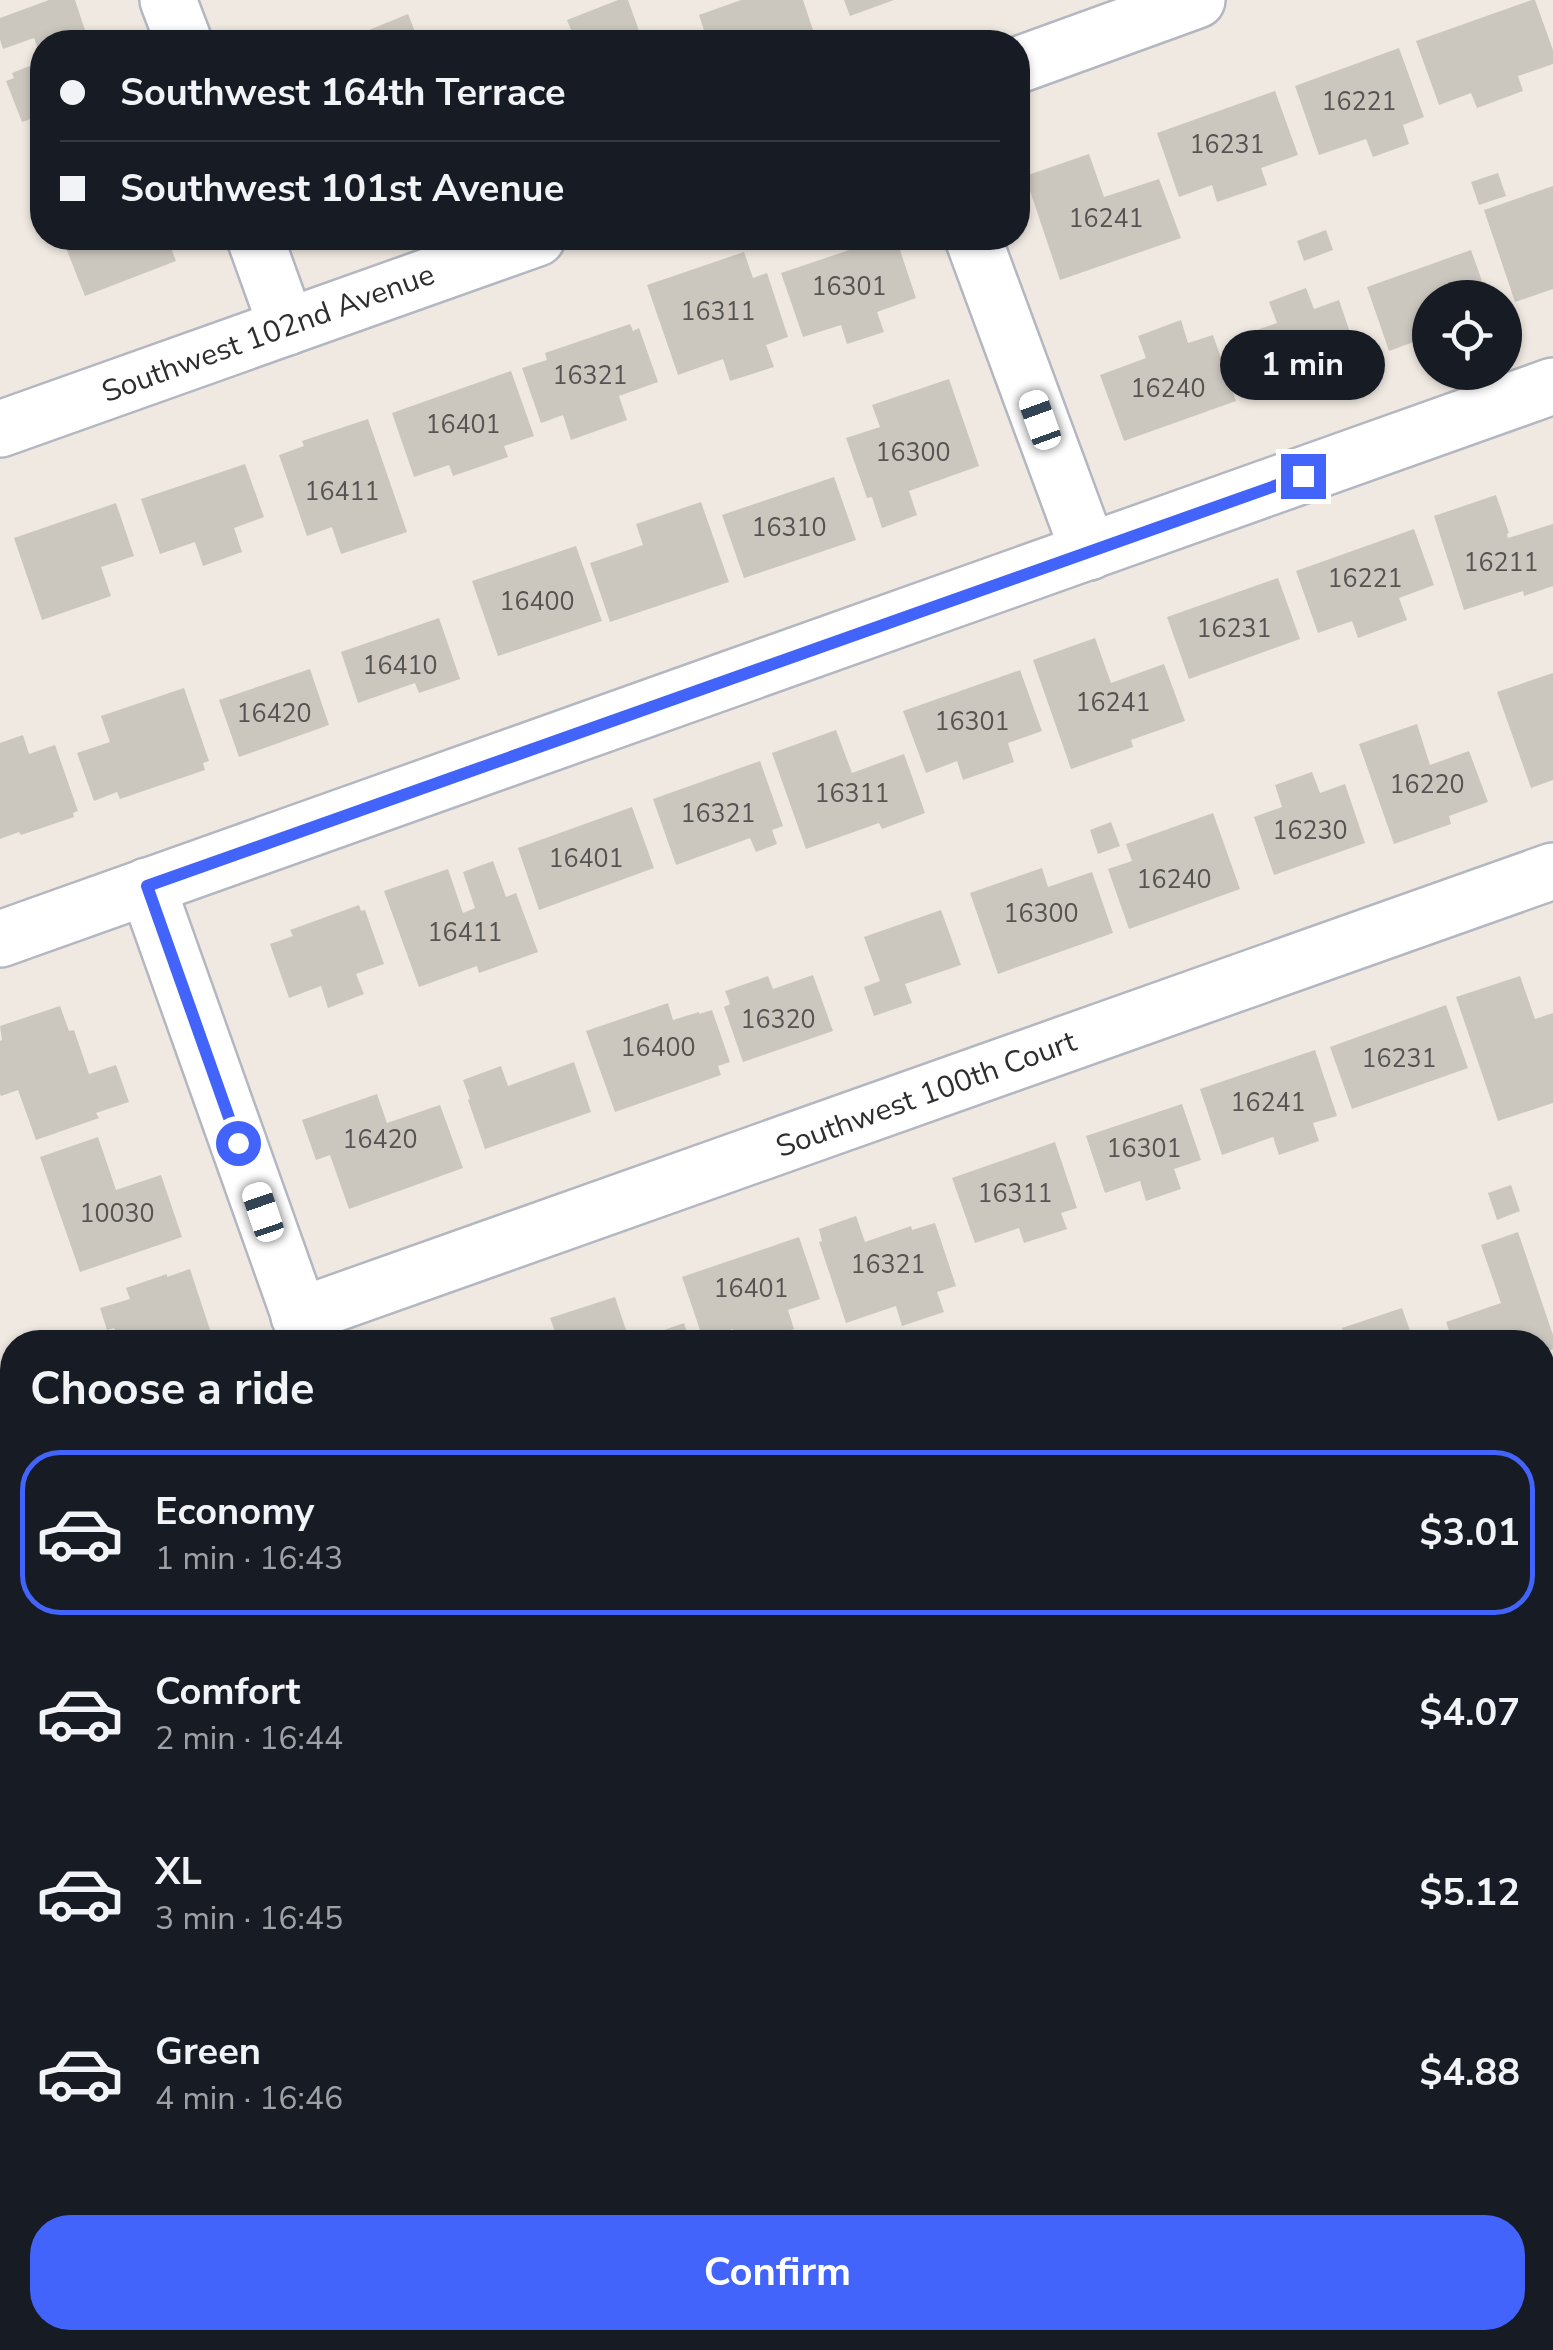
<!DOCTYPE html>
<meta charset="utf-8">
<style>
:root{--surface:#171b24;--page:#20242c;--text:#f1f3f6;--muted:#9ea1a6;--line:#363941;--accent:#4264fb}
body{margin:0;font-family:"Nunito Sans",sans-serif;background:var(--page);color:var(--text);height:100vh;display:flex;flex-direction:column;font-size:38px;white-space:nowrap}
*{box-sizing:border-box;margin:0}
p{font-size:32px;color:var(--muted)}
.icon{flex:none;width:55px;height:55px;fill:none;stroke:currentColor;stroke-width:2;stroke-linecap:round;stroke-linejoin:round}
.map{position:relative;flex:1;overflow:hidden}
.sheet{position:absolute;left:0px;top:1330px;width:1555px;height:1020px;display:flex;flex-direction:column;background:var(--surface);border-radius:40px 40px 0 0;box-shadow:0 2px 8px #0004}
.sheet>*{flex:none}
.guide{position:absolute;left:30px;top:30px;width:1000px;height:220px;border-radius:40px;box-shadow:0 2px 8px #0004;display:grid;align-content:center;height:220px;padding:0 30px;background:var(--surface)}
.buttons{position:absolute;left:1412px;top:280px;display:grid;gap:20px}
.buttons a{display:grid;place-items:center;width:110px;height:110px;border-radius:50%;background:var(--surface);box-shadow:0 2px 8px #0004;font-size:50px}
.end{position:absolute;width:45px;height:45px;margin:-22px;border:12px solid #4264fb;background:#fff;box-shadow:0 0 0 5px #fff}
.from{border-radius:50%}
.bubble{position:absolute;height:70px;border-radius:35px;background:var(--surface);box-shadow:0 2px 8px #0004;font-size:32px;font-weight:700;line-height:70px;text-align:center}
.car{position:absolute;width:30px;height:60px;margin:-30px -15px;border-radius:12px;box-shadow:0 0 8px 2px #0007;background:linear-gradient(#fff 24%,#345 0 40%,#fff 0 76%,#345 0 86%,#fff 0)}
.guide b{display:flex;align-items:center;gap:35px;height:95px;font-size:38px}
.guide b+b{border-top:2px solid var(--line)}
.guide i{width:25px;height:25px;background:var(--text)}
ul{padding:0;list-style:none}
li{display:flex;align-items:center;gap:30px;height:165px;margin:0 20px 15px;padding:0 10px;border:5px solid transparent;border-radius:40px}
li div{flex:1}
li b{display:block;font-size:38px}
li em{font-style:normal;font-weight:700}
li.current{border-color:var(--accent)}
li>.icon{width:90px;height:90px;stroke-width:1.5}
h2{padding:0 30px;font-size:45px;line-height:120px}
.action{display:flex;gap:20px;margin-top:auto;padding:20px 30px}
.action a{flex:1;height:115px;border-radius:40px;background:var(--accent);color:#fff;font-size:40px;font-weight:700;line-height:115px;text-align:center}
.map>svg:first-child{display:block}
.building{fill:#cbc7bf}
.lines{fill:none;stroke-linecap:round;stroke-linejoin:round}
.minor-casing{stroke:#b4b7c1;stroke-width:60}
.minor{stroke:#fff;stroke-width:55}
.route{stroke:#4264fb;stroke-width:12}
.labels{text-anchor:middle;stroke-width:10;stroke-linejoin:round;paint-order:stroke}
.number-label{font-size:25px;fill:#555452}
.street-label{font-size:30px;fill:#2e2e2e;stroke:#fff}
</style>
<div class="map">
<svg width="1553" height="2350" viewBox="0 0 1553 2350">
<rect width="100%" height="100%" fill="#efe9e1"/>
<g class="building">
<polygon points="49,0 75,0 89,42 42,42 42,61 34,38 3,49 0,40 0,18"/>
<polygon points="618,0 628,0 643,42 576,42 567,20"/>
<polygon points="741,0 803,0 813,30 788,39 789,42 708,42 699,15"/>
<polygon points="844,0 894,0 850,16"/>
<polygon points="1532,0 1535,0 1553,50 1553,64 1518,76 1523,91 1477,108 1471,93 1439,105 1416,41"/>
<polygon points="408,14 419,42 357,42 371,37 369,30"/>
<polygon points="1399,48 1424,117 1403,125 1409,144 1373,157 1366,139 1319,155 1295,86"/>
<polygon points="42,61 42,115 22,122 6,81 14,78 12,73"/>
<polygon points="1275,91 1298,155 1261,168 1267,185 1217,202 1212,185 1179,197 1157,133"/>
<polygon points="1089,154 1104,197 1159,179 1181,238 1060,280 1025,176"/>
<polygon points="1498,173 1506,196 1479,205 1471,182"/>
<polygon points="1553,186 1553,289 1515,302 1484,210"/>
<polygon points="1326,230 1333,250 1304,261 1297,241"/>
<polygon points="94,238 167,238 176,261 85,296 66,248"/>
<polygon points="885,238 896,238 916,298 877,312 884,332 847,344 841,325 803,337 781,273"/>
<polygon points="1471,250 1488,298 1430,298 1430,336 1389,351 1367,287"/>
<polygon points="744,252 753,278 767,273 788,337 766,345 774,367 730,381 723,359 678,375 647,285"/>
<polygon points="1306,288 1314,309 1339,300 1359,359 1291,383 1288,377 1266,385 1248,333 1277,323 1269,302"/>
<polygon points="1181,320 1188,343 1213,335 1236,401 1124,441 1100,375 1146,358 1138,336"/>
<polygon points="630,324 633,331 639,328 658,382 619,396 627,420 571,440 563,415 541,423 522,368 547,360 545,353"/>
<polygon points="511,371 534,436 504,446 508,457 453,476 449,465 414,477 392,413"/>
<polygon points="949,379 979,466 909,491 917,515 882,528 872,497 867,498 846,438 880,427 872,405"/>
<polygon points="368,419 407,532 341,554 332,527 307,536 279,455 304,446 302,441"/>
<polygon points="245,464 264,517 234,528 242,552 203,566 195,542 160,554 141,499"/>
<polygon points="834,477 856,540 744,578 722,515"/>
<polygon points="1496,495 1509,533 1507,534 1508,538 1553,524 1553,586 1524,596 1523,591 1464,610 1434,516"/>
<polygon points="701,502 729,582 610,622 590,563 643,545 636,524"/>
<polygon points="116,503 134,556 101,567 111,596 42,620 14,538"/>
<polygon points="1414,529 1434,585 1399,598 1407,620 1358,638 1352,621 1318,633 1296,571"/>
<polygon points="576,546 602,621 498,656 472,581"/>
<polygon points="1278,578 1300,639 1189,679 1167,617"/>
<polygon points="439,618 460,679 419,693 415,683 358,703 341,652"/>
<polygon points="1095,638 1111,683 1164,664 1185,721 1131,740 1133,747 1071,769 1033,660"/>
<polygon points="310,669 329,725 239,757 219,700"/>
<polygon points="1020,670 1042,731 1008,743 1014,762 963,780 957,761 926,773 903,711"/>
<polygon points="1553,673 1553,780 1531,788 1497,692"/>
<polygon points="184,688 209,761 203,763 205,770 120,799 117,792 94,801 77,753 110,742 101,716"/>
<polygon points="1417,724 1430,765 1469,751 1488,802 1449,816 1451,824 1394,844 1359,744"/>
<polygon points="836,730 852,773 904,754 925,813 882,829 879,823 806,849 772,753"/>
<polygon points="23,735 29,754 55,745 78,811 73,813 74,817 21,835 19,832 0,839 0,743"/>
<polygon points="760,761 783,826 772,830 777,844 756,852 750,838 676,865 653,799"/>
<polygon points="1312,772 1320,793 1345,784 1365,843 1274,875 1254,817 1282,807 1275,785"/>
<polygon points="632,807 654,868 539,910 518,848"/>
<polygon points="1213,813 1240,889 1129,929 1108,869 1132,861 1126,844"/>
<polygon points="1111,822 1120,846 1098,854 1090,830"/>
<polygon points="493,861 506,897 516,893 538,952 479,973 477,966 419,987 384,891 448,869 463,913 475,908 463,872"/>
<polygon points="1042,868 1048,887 1092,872 1113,933 998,974 970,893"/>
<polygon points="359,905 361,911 365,910 384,964 356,974 364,994 328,1008 321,986 289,998 270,944 293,936 290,930"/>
<polygon points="941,910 961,965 905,984 912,1003 874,1016 864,987 880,981 864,937"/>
<polygon points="813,975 833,1031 743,1062 724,1007 730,1004 725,991 768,976 773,989"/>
<polygon points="1520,976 1535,1019 1553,1013 1553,1103 1498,1121 1456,997"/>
<polygon points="668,1003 673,1020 699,1012 699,1014 712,1010 730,1062 718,1066 721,1075 615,1112 586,1031"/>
<polygon points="1446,1005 1468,1068 1352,1109 1330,1047"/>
<polygon points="60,1006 69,1031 74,1030 89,1074 116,1065 129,1102 96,1113 99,1118 36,1140 18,1090 1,1096 0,1094 0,1041 2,1040 0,1026"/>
<polygon points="1315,1050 1337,1116 1313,1123 1319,1141 1279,1155 1273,1137 1222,1155 1200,1089"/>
<polygon points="574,1062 591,1112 485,1149 468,1100 470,1099 463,1080 501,1066 508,1086"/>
<polygon points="377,1094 387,1123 440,1105 463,1168 349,1209 330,1155 316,1160 302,1120"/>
<polygon points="1182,1104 1201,1160 1174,1169 1181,1189 1146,1201 1140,1181 1105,1193 1086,1136"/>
<polygon points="98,1137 116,1190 161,1175 182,1237 80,1272 40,1157"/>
<polygon points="1055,1142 1077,1208 1061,1213 1067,1229 1024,1243 1019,1228 975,1243 952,1178"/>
<polygon points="1511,1185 1520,1211 1497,1220 1488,1193"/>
<polygon points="856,1216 865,1242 911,1226 912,1230 935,1223 956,1286 937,1292 944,1312 902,1326 896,1306 846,1323 819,1242 822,1241 819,1229"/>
<polygon points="1518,1232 1553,1335 1553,1349 1542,1353 1542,1342 1453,1342 1446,1322 1501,1303 1481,1245"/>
<polygon points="799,1237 820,1299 788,1310 794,1329 754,1342 738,1342 733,1329 703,1339 682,1277"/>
<polygon points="190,1269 214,1342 119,1342 114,1328 107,1330 100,1308 130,1299 126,1288 167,1274 167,1277"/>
<polygon points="615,1297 630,1342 684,1323 690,1342 559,1342 550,1318"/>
<polygon points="1402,1308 1414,1342 1347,1342 1342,1328"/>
<polygon points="12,1376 12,1458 0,1462 0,1380"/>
<polygon points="12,1490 12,1581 0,1551 0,1495"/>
<polygon points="1553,1543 1553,1601 1542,1573 1542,1547"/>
<polygon points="1543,1641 1553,1668 1553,1707 1542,1711"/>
<polygon points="1553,1819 1553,1881 1542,1885 1542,1823"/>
<polygon points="0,2105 12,2139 12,2169 0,2173"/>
<polygon points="1553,2118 1553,2226 1542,2230 1542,2122"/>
<polygon points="1,2233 6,2249 12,2247 12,2318 0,2322"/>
<polygon points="1553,2324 1553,2350 1528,2350 1523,2338 1542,2338 1542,2328"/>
<polygon points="18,2338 72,2338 73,2341 79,2339 83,2350 17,2350 13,2339"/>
<polygon points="265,2338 385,2338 358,2347 358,2350 269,2350"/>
<polygon points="964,2338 1023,2338 1027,2350 931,2350"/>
<polygon points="1075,2338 1182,2338 1185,2346 1173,2350 1080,2350"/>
<polygon points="574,2339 577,2350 543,2350 543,2349"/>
<polygon points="1464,2340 1467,2350 1436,2350 1436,2349"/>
</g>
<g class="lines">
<g class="minor-casing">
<g id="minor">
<polyline points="168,0 184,42"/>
<polyline points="1018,65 1197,0"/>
<polyline points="255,238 287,327"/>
<polyline points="973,238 1089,552"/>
<polyline points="0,429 537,238"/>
<polyline points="147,886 309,1342"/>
<polyline points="0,939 1553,386"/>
<polyline points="299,1316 1553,871"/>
<polyline points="1542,1447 1553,1443"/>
<polyline points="0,1846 12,1881"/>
<polyline points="1542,2022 1553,2018"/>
<polyline points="175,2338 180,2350"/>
<polyline points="662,2338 667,2350"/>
</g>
</g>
<use href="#minor" class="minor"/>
</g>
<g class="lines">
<polyline class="route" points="238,1143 147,886 1303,476"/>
</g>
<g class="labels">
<g class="number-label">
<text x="1359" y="110">16221</text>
<text x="1227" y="153">16231</text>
<text x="1106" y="227">16241</text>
<text x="849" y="295">16301</text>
<text x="718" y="320">16311</text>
<text x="590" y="384">16321</text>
<text x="1168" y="397">16240</text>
<text x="463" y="433">16401</text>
<text x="913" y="461">16300</text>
<text x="342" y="500">16411</text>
<text x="789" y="536">16310</text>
<text x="1501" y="571">16211</text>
<text x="1365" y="587">16221</text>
<text x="537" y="610">16400</text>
<text x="1234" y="637">16231</text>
<text x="400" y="674">16410</text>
<text x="1113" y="711">16241</text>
<text x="274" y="722">16420</text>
<text x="972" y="730">16301</text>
<text x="1427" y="793">16220</text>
<text x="852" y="802">16311</text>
<text x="718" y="822">16321</text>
<text x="1310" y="839">16230</text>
<text x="586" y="867">16401</text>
<text x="1174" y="888">16240</text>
<text x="1041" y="922">16300</text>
<text x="465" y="941">16411</text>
<text x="778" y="1028">16320</text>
<text x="658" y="1056">16400</text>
<text x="1399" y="1067">16231</text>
<text x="1268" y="1111">16241</text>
<text x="380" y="1148">16420</text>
<text x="1144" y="1157">16301</text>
<text x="1015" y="1202">16311</text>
<text x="117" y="1222">10030</text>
<text x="888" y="1273">16321</text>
<text x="751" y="1297">16401</text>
</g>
<g class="street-label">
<text transform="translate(268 333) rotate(-20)" y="10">Southwest 102nd Avenue</text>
<text transform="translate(926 1094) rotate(-20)" y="10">Southwest 100th Court</text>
</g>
</g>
</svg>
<div class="buttons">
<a><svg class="icon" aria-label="locate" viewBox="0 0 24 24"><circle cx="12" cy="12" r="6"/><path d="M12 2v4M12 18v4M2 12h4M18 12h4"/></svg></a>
</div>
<i class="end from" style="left:238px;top:1143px"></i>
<i class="end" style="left:1303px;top:476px"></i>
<div class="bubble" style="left:1220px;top:330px;width:165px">1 min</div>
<i class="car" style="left:1040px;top:420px;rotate:340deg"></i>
<i class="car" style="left:263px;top:1212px;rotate:341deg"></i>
<div class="guide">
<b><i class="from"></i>Southwest 164th Terrace</b>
<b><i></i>Southwest 101st Avenue</b>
</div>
<section class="sheet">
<h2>Choose a ride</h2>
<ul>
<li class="current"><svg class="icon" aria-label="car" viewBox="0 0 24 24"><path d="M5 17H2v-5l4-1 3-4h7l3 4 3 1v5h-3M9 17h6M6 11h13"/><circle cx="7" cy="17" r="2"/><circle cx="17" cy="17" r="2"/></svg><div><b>Economy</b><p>1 min · 16:43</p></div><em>$3.01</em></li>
<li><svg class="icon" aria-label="car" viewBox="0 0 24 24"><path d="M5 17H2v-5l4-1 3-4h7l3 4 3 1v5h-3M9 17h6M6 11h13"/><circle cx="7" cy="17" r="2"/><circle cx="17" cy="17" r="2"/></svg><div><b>Comfort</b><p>2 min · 16:44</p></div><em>$4.07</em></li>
<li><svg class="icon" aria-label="car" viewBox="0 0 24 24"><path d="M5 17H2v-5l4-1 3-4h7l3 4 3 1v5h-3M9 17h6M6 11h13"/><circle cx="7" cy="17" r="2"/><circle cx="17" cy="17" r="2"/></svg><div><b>XL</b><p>3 min · 16:45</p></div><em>$5.12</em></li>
<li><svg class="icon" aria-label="car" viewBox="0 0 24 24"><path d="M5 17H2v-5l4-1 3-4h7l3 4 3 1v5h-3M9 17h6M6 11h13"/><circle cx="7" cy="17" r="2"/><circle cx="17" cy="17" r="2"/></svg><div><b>Green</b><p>4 min · 16:46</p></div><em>$4.88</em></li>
</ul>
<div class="action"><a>Confirm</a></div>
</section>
</div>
